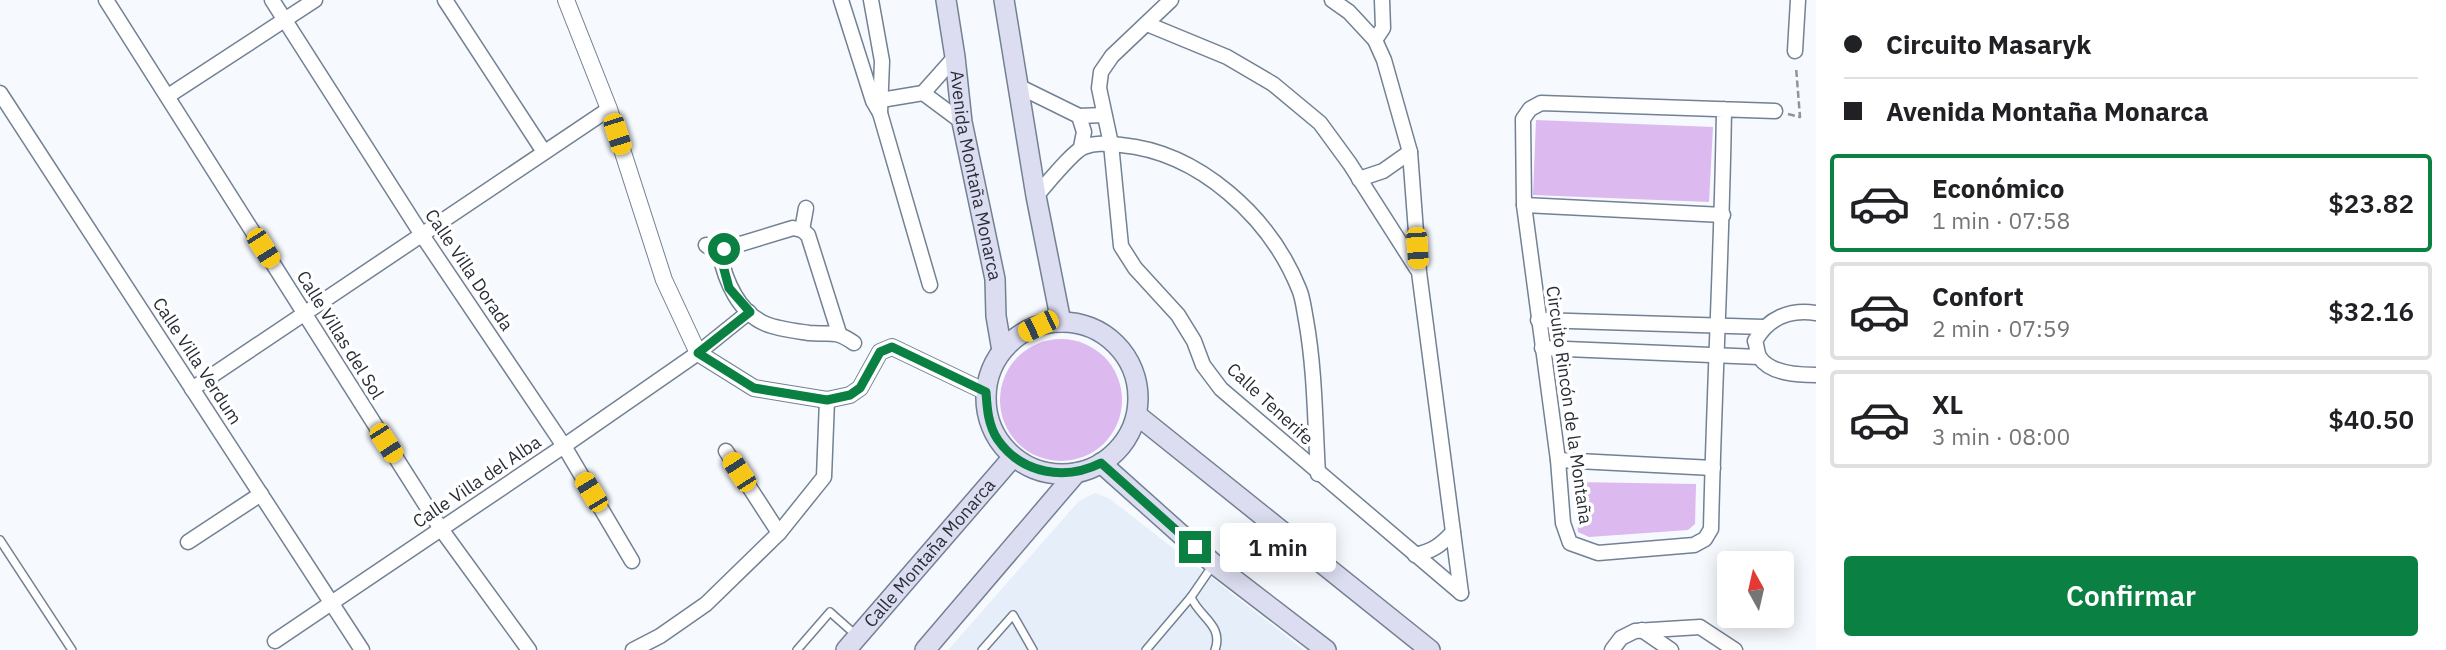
<!DOCTYPE html>
<html lang="es">
<meta charset="utf-8">
<style>
:root{--surface:#fff;--page:#f6f6f6;--text:#202124;--muted:#757577;--line:#e0e0e0;--accent:#0b8043}
body{margin:0;font-family:"IBM Plex Sans",sans-serif;background:var(--page);color:var(--text);height:100vh;display:flex;flex-direction:column;font-size:26px;white-space:nowrap}
*{box-sizing:border-box;margin:0}
p{font-size:23px;color:var(--muted)}
.icon{flex:none;width:38px;height:38px;fill:none;stroke:currentColor;stroke-width:2;stroke-linecap:round;stroke-linejoin:round}
.map{position:relative;flex:1;overflow:hidden}
.sheet{display:flex;flex-direction:column;background:var(--surface);width:630px}
.sheet>*{flex:none}
.hud{display:grid;align-content:center;height:154px;padding:0 28px;background:var(--surface)}
.needle{width:46px;rotate:352deg}
.controls{position:absolute;left:1717px;top:551px;display:grid;gap:14px}
.controls a{display:grid;place-items:center;width:77px;height:77px;border-radius:7px;background:var(--surface);box-shadow:0 4px 18px #0003;font-size:35px}
.end{position:absolute;width:32px;height:32px;margin:-16px;border:9px solid #0b8043;background:#fff;box-shadow:0 0 0 4px #fff}
.from{border-radius:50%}
.bubble{position:absolute;height:49px;border-radius:7px;background:var(--surface);box-shadow:0 4px 18px #0003;font-size:23px;font-weight:600;line-height:49px;text-align:center}
.car{position:absolute;width:21px;height:42px;margin:-21px -10px;border-radius:9px;box-shadow:0 0 5px 2px #0007;background:linear-gradient(#f5c518 24%,#345 0 40%,#f5c518 0 76%,#345 0 86%,#f5c518 0)}
.hud b{display:flex;align-items:center;gap:24px;height:66px;font-size:26px}
.hud b+b{border-top:2px solid var(--line)}
.hud i{width:18px;height:18px;background:var(--text)}
ul{padding:0;list-style:none}
li{display:flex;align-items:center;gap:21px;height:98px;margin:0 14px 10px;padding:0 14px;border:4px solid var(--line);border-radius:7px}
li div{flex:1}
li b{display:block;font-size:26px}
li em{font-style:normal;font-weight:600}
li.on{border-color:var(--accent)}
li>.icon{width:63px;height:63px;stroke-width:1.5}
.button{display:flex;gap:14px;margin-top:auto;padding:14px 28px}
.button a{flex:1;height:80px;border-radius:7px;background:var(--accent);color:#fff;font-size:28px;font-weight:600;line-height:80px;text-align:center}
main{display:flex;flex:1;min-height:0}
.map>svg:first-child{display:block}
.built{fill:#e6eef9}
.green{fill:#dcb9ef}
.lines{fill:none;stroke-linecap:round;stroke-linejoin:round}
.service-casing{stroke:#728193;stroke-width:10}
.minor-casing{stroke:#728193;stroke-width:17}
.tertiary-casing{stroke:#728193;stroke-width:18}
.secondary-casing{stroke:#728193;stroke-width:22}
.path{stroke:#90949a;stroke-width:2.5;stroke-dasharray:7 3.5;stroke-linecap:butt}
.service{stroke:#fff;stroke-width:7}
.minor{stroke:#fff;stroke-width:14}
.tertiary{stroke:#fff;stroke-width:16}
.secondary{stroke:#ddddf1;stroke-width:19}
.route{stroke:#0b8043;stroke-width:9}
.labels{text-anchor:middle;stroke-width:7;stroke-linejoin:round;paint-order:stroke}
.street-label{font-size:18px;fill:#282e36;stroke:#fff}
</style>
<main>
<div class="map">
<svg width="1816" height="650" viewBox="0 0 1816 650">
<rect width="100%" height="100%" fill="#f6f9fd"/>
<polygon class="built" points="1095,493 1110,499 1304,650 948,650 1079,501"/>
<g class="green">
<polygon points="1536,120 1713,127 1709,202 1533,195"/>
<circle cx="1061" cy="400" r="61"/>
<polygon points="1572,482 1696,484 1695,524 1688,530 1589,537 1578,532"/>
</g>
<g class="lines">
<g class="service-casing">
<g id="service">
<polyline points="0,540 72,650"/>
<path d="M1191,597C1199,617 1224,625 1215,650"/>
<polyline points="797,650 830,612 857,636"/>
<polyline points="982,650 1013,615 1033,650"/>
<polyline points="1146,650 1191,597 1213,565"/>
</g>
</g>
<g class="minor-casing">
<g id="minor">
<polyline points="106,0 441,529 529,650"/>
<polyline points="272,0 422,235 564,446 632,561"/>
<polyline points="445,0 544,152"/>
<polyline points="841,0 873,101 880,113 930,285"/>
<polyline points="871,0 882,61 880,113"/>
<polyline points="1171,0 1112,56 1101,72 1099,88 1111,144 1121,246 1135,268 1178,315 1194,341 1203,365 1221,389 1461,593"/>
<polyline points="1332,0 1349,12 1375,40 1384,60 1410,152 1419,272 1461,593"/>
<polyline points="1147,24 1227,57 1273,84 1320,123 1350,164 1417,269"/>
<polyline points="1375,40 1383,28 1382,0"/>
<polyline points="1795,51 1798,0"/>
<polyline points="1018,86 1079,116 1104,115"/>
<polyline points="0,93 362,650"/>
<polyline points="923,93 962,122"/>
<polyline points="168,96 315,0"/>
<polyline points="875,101 923,93 955,57"/>
<path d="M1724,109C1722,249 1714,388 1711,529L1705,539L1694,545L1598,553L1570,543L1563,523L1558,460L1524,205L1523,119L1530,109L1541,103L1775,111"/>
<polyline points="1079,116 1084,132 1081,147"/>
<polyline points="1359,179 1383,171 1410,152"/>
<path d="M1036,196C1046,185 1073,151 1084,147C1097,142 1108,144 1121,145C1199,152 1270,217 1299,289C1303,298 1304,310 1306,320C1315,370 1315,423 1318,474"/>
<polyline points="1524,205 1723,215"/>
<polyline points="802,230 806,208"/>
<polyline points="706,245 720,254"/>
<polyline points="720,254 724,249 793,228 802,230 808,235 839,333"/>
<path d="M720,254C725,281 739,313 766,324C778,329 796,331 809,333C831,335 834,329 854,343"/>
<path d="M1816,313C1790,309 1768,318 1755,341C1757,346 1757,354 1760,358C1771,374 1799,375 1816,375"/>
<polyline points="1538,320 1763,327"/>
<polyline points="1542,348 1759,357"/>
<polyline points="192,389 609,109"/>
<polyline points="726,451 779,533"/>
<polyline points="1558,460 1713,468"/>
<polyline points="188,542 261,494"/>
<path d="M1415,555C1433,551 1441,545 1453,532"/>
<polyline points="1642,630 1671,650"/>
<polyline points="275,641 564,446 698,353 749,312"/>
<polyline points="633,650 660,636 706,604 779,533 824,477 827,400"/>
<polyline points="1612,650 1621,638 1635,631 1700,627 1735,650"/>
</g>
</g>
<g class="tertiary-casing">
<polyline id="tertiary" points="566,0 609,109 664,280 698,353 754,388 827,400 850,395 860,388 880,352 892,347 986,392"/>
</g>
<g class="secondary-casing">
<g id="secondary">
<path id="s1" d="M946,0L955,57L962,122L995,279L996,316L1002,351"/>
<polyline points="1004,0 1036,196 1061,322"/>
<circle cx="1062" cy="398" r="76"/>
<polyline points="1137,415 1430,650"/>
<polyline points="1101,463 1214,564 1326,650"/>
<path id="s2" d="M846,650L1013,457"/>
<polyline points="925,650 1076,473"/>
</g>
</g>
<polyline class="path" points="1788,114 1800,117 1796,67"/>
<use href="#service" class="service"/>
<use href="#minor" class="minor"/>
<use href="#tertiary" class="tertiary"/>
<use href="#secondary" class="secondary"/>
</g>
<g class="lines">
<path class="route" d="M724,249L720,254L729,288L750,312L698,353L754,388L827,400L850,395L860,388L880,352L892,347L986,392C987,408 988,425 998,440C1022,474 1065,481 1101,463L1195,547"/>
</g>
<g class="labels">
<g class="street-label">
<text dy="6" stroke="none"><textPath href="#s1" startOffset="178">Avenida Montaña Monarca</textPath></text>
<text transform="translate(469 270) rotate(56)" y="6">Calle Villa Dorada</text>
<text transform="translate(340 335) rotate(58)" y="6">Calle Villas del Sol</text>
<text transform="translate(197 361) rotate(57)" y="6">Calle Villa Verdum</text>
<text transform="translate(1270 404) rotate(43)" y="6">Calle Tenerife</text>
<text transform="translate(1569 405) rotate(82)" y="6">Circuito Rincón de la Montaña</text>
<text transform="translate(477 482) rotate(-34)" y="6">Calle Villa del Alba</text>
<text dy="6" stroke="none"><textPath href="#s2" startOffset="128">Calle Montaña Monarca</textPath></text>
</g>
</g>
</svg>
<div class="controls">
<a><svg class="needle" viewBox="-14 -14 28 28"><path d="M0-13l5 13h-10z" fill="#e53935"/><path d="M0 13l5-13h-10z" fill="#757577"/></svg></a>
</div>
<i class="end from" style="left:724px;top:249px"></i>
<i class="end" style="left:1195px;top:547px"></i>
<div class="bubble" style="left:1220px;top:523px;width:116px">1 min</div>
<i class="car" style="left:617px;top:134px;rotate:162deg"></i>
<i class="car" style="left:263px;top:248px;rotate:148deg"></i>
<i class="car" style="left:1417px;top:248px;rotate:176deg"></i>
<i class="car" style="left:1038px;top:326px;rotate:244deg"></i>
<i class="car" style="left:386px;top:443px;rotate:147deg"></i>
<i class="car" style="left:739px;top:472px;rotate:327deg"></i>
<i class="car" style="left:591px;top:492px;rotate:329deg"></i>
</div>
<section class="sheet">
<div class="hud">
<b><i class="from"></i>Circuito Masaryk</b>
<b><i></i>Avenida Montaña Monarca</b>
</div>
<ul>
<li class="on"><svg class="icon" aria-label="car" viewBox="0 0 24 24"><path d="M5 17H2v-5l4-1 3-4h7l3 4 3 1v5h-3M9 17h6M6 11h13"/><circle cx="7" cy="17" r="2"/><circle cx="17" cy="17" r="2"/></svg><div><b>Económico</b><p>1 min · 07:58</p></div><em>$23.82</em></li>
<li><svg class="icon" aria-label="car" viewBox="0 0 24 24"><path d="M5 17H2v-5l4-1 3-4h7l3 4 3 1v5h-3M9 17h6M6 11h13"/><circle cx="7" cy="17" r="2"/><circle cx="17" cy="17" r="2"/></svg><div><b>Confort</b><p>2 min · 07:59</p></div><em>$32.16</em></li>
<li><svg class="icon" aria-label="car" viewBox="0 0 24 24"><path d="M5 17H2v-5l4-1 3-4h7l3 4 3 1v5h-3M9 17h6M6 11h13"/><circle cx="7" cy="17" r="2"/><circle cx="17" cy="17" r="2"/></svg><div><b>XL</b><p>3 min · 08:00</p></div><em>$40.50</em></li>
</ul>
<div class="button"><a>Confirmar</a></div>
</section>
</main>
